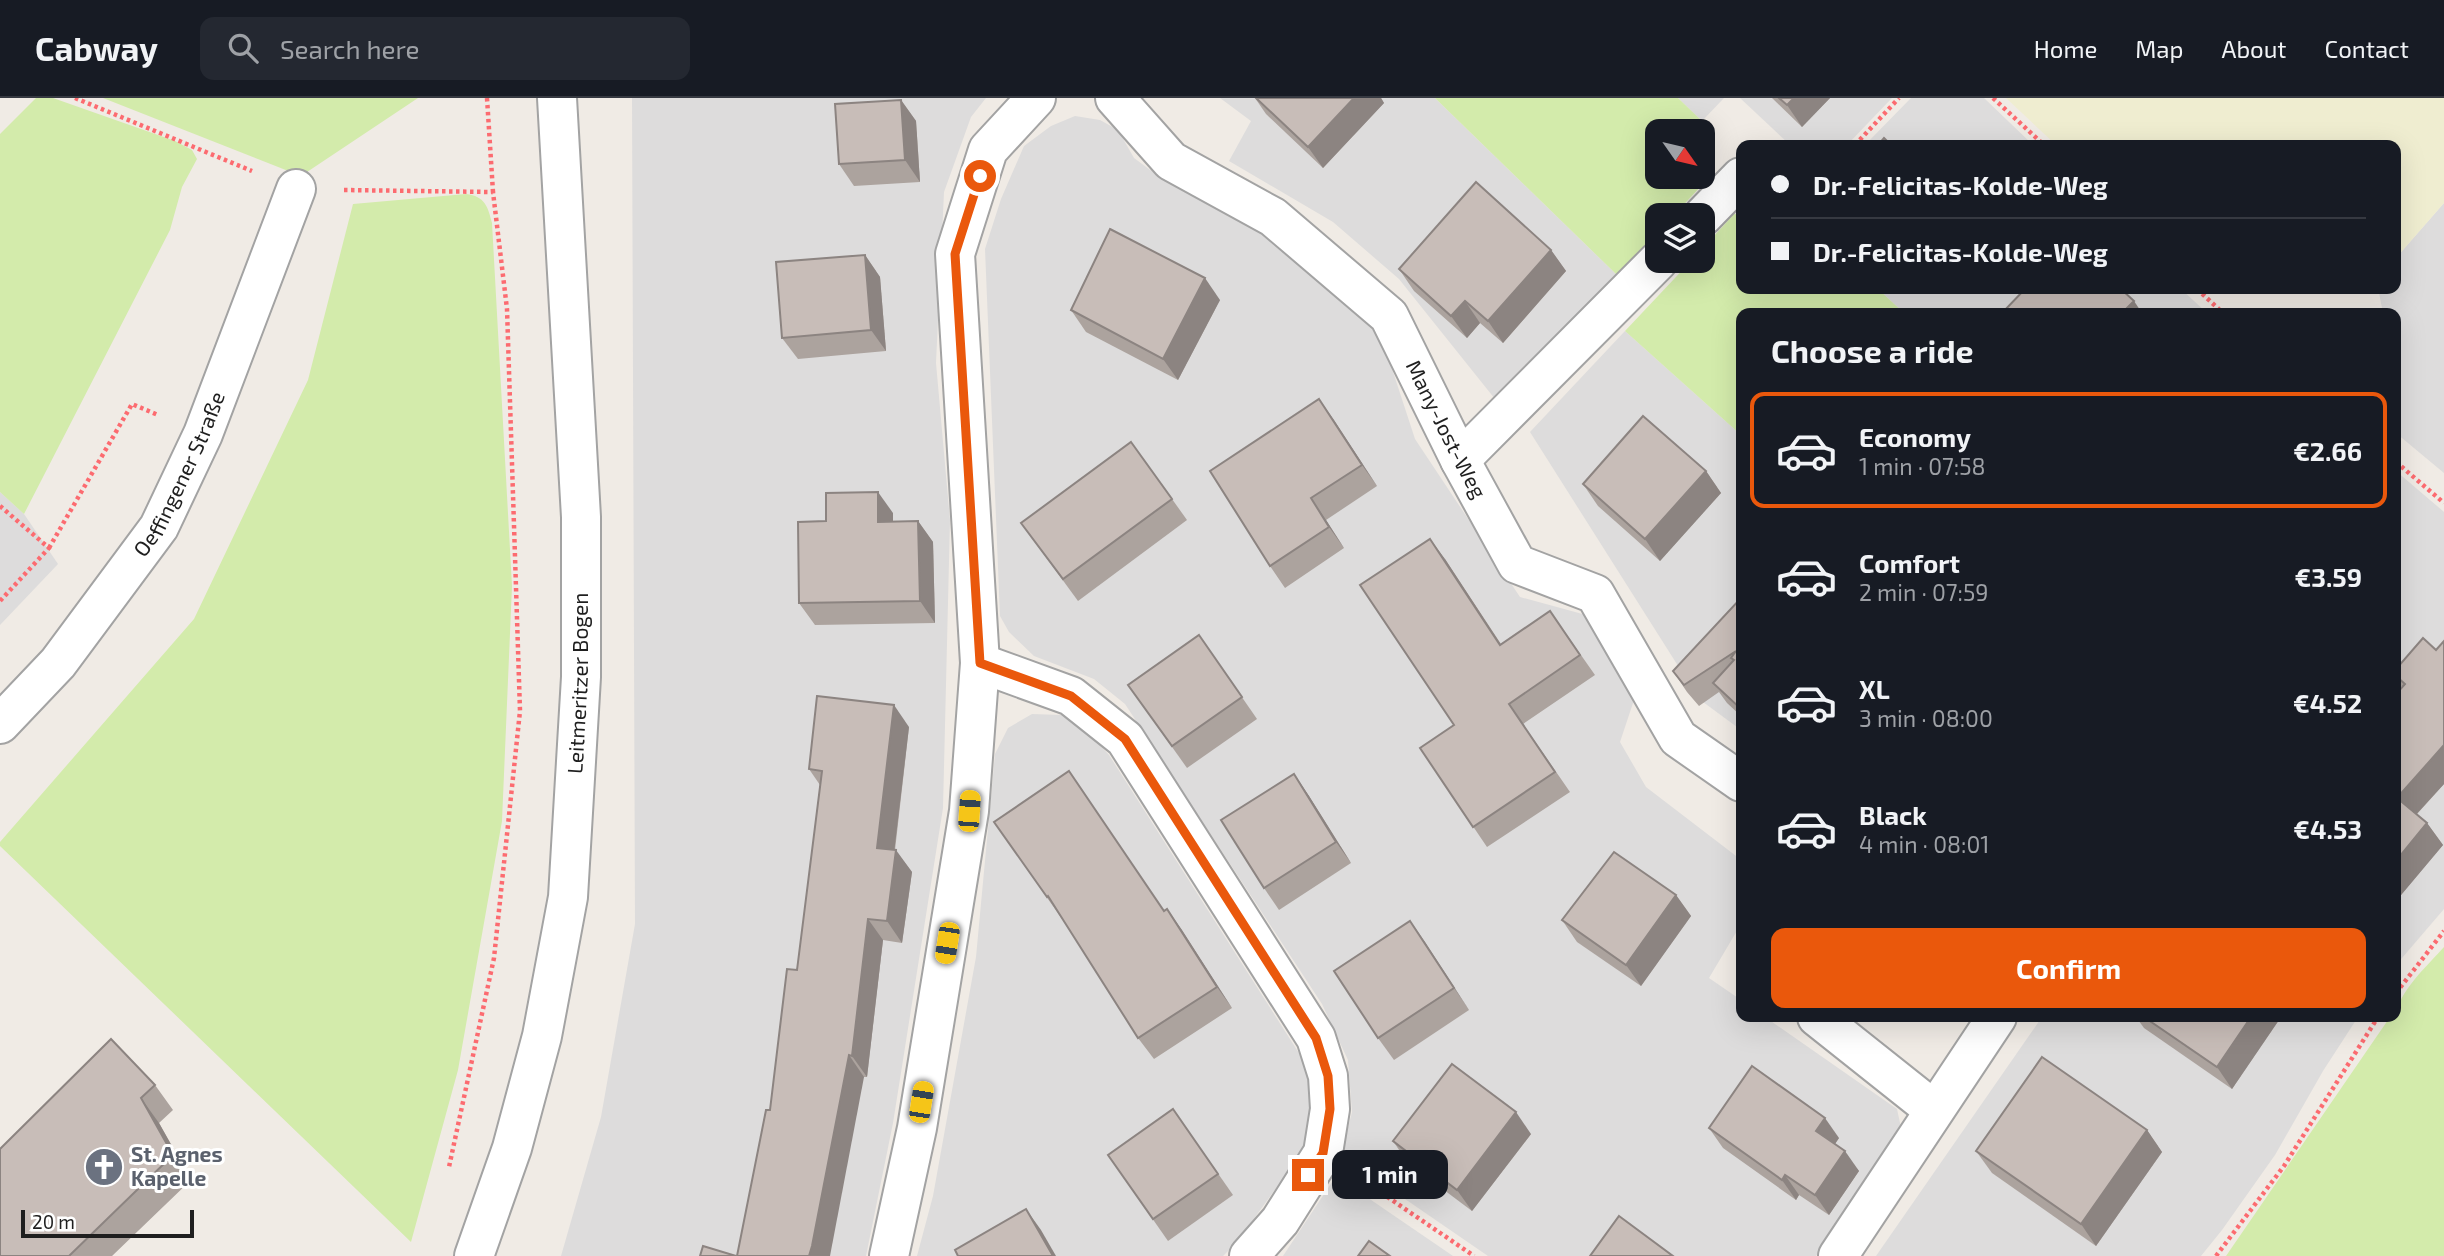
<!DOCTYPE html>
<meta charset="utf-8">
<style>
:root{--surface:#171b24;--page:#242831;--text:#f1f3f6;--muted:#9ea1a6;--line:#363941;--accent:#ea580c}
body{margin:0;font-family:"Exo 2",sans-serif;background:var(--page);color:var(--text);height:100vh;display:flex;flex-direction:column;font-size:26px;white-space:nowrap}
*{box-sizing:border-box;margin:0}
p{font-size:23px;color:var(--muted)}
.icon{flex:none;width:38px;height:38px;fill:none;stroke:currentColor;stroke-width:2;stroke-linecap:round;stroke-linejoin:round}
.map{position:relative;flex:1;overflow:hidden}
.sheet{position:absolute;left:1736px;top:210px;width:665px;height:714px;display:flex;flex-direction:column;background:var(--surface);border-radius:14px;box-shadow:0 7px 28px #0002}
.sheet>*{flex:none}
.top-card{position:absolute;left:1736px;top:42px;width:665px;height:154px;border-radius:14px;box-shadow:0 7px 28px #0002;display:grid;align-content:center;height:154px;padding:0 35px;background:var(--surface)}
.needle{width:46px;rotate:124deg}
.fabs{position:absolute;left:1645px;top:21px;display:grid;gap:14px}
.fabs a{display:grid;place-items:center;width:70px;height:70px;border-radius:14px;background:var(--surface);box-shadow:0 7px 28px #0002;font-size:35px}
.scale{position:absolute;left:21px;bottom:18px;width:173px;box-sizing:border-box;padding-left:7px;border:4px solid #1f1f1f;border-top:0;font-size:19px;line-height:24px;white-space:nowrap;color:#1f1f1f;-webkit-text-stroke:5px #fff;paint-order:stroke}
.end{position:absolute;width:32px;height:32px;margin:-16px;border:9px solid #ea580c;background:#fff;box-shadow:0 0 0 4px #fff}
.from{border-radius:50%}
.bubble{position:absolute;height:49px;border-radius:14px;background:var(--surface);box-shadow:0 7px 28px #0002;font-size:23px;font-weight:700;line-height:49px;text-align:center}
.car{position:absolute;width:21px;height:42px;margin:-21px -10px;border-radius:9px;box-shadow:0 0 5px 2px #0007;background:linear-gradient(#f5c518 24%,#345 0 40%,#f5c518 0 76%,#345 0 86%,#f5c518 0)}
.top-card b{display:flex;align-items:center;gap:24px;height:66px;font-size:26px}
.top-card b+b{border-top:2px solid var(--line)}
.top-card i{width:18px;height:18px;background:var(--text)}
ul{padding:0;list-style:none}
li{display:flex;align-items:center;gap:21px;height:116px;margin:0 14px 10px;padding:0 21px;border:4px solid transparent;border-radius:14px}
li div{flex:1}
li b{display:block;font-size:26px}
li em{font-style:normal;font-weight:700}
li.selected{border-color:var(--accent)}
li>.icon{width:63px;height:63px;stroke-width:1.5}
h2{padding:0 35px;font-size:32px;line-height:84px}
.primary-button{display:flex;gap:14px;margin-top:auto;padding:14px 35px}
.primary-button a{flex:1;height:80px;border-radius:14px;background:var(--accent);color:#fff;font-size:28px;font-weight:700;line-height:80px;text-align:center}
header{display:flex;align-items:center;gap:42px;box-sizing:border-box;height:98px;padding:0 35px;background:var(--surface);border-bottom:2px solid var(--line)}
header strong{font-size:33px}
nav{display:flex;gap:38px;margin-inline-start:auto;font-size:24px}
.search{width:490px;height:63px;background:var(--page);display:flex;align-items:center;gap:18px;box-sizing:border-box;padding:0 24px;border-radius:14px;color:var(--muted);font-size:26px}
.map>svg:first-child{display:block}
.residential{fill:#dddcdc}
.farmland{fill:#efedd0}
.grass{fill:#d3ebab}
.lines{fill:none;stroke-linecap:round;stroke-linejoin:round}
.street-casing{stroke:#a3a3a3;stroke-width:42}
.path{stroke:#fc6b70;stroke-width:4.5;stroke-dasharray:3.5 3.5;stroke-linecap:butt}
.street{stroke:#fff;stroke-width:38}
.wall{fill:#aca39e}
.shaded-wall{fill:#8c8481}
.building{fill:#c8bdb8;stroke:#8c8481;stroke-width:2}
.route{stroke:#ea580c;stroke-width:9}
.labels{text-anchor:middle;stroke-width:6;stroke-linejoin:round;paint-order:stroke}
.street-label{font-size:21px;fill:#1f1f1f;stroke:#fff}
.worship-label{font-size:21px;font-weight:bold;fill:#5b616d;stroke:#fff;text-anchor:start}
</style>
<header>
<strong>Cabway</strong>
<div class="search"><svg class="icon" aria-label="search" viewBox="0 0 24 24"><circle cx="10" cy="10" r="6"/><path d="M15 15l6 6"/></svg>Search here</div>
<nav><a>Home</a><a>Map</a><a>About</a><a>Contact</a></nav>
</header>
<div class="map">
<svg width="2444" height="1158" viewBox="0 0 2444 1158">
<rect width="100%" height="100%" fill="#f0ebe5"/>
<g class="residential">
<polygon points="632,0 986,0 971,19 944,94 936,265 950,422 943,710 893,1025 866,1158 561,1158 601,1019 635,826"/>
<polygon points="1220,0 1435,0 1617,177 1495,301 1399,181 1333,124 1229,63 1251,23"/>
<polygon points="1678,0 1724,0 1702,23"/>
<polygon points="1740,0 1892,0 1847,47 1790,47"/>
<polygon points="1911,0 1984,0 2033,47 1865,47"/>
<polygon points="1075,18 1100,22 1118,32 1134,60 1165,83 1264,137 1311,171 1380,234 1415,341 1520,499 1586,517 1636,596 1620,644 1646,689 1740,761 1741,765 1741,826 1709,880 1741,902 1741,919 1765,919 1897,1011 1902,1034 1816,1158 1488,1158 1341,1057 1352,1014 1348,962 1322,906 1125,606 1094,581 1034,558 1009,534 1000,518 985,151 1001,101 1024,48 1051,28"/>
<polygon points="2444,105 2444,375 2396,335 2396,215 2383,215 2379,195 2381,191 2396,191 2396,160"/>
<polygon points="1878,191 2181,191 2207,215 1904,215"/>
<polygon points="1625,233 1741,337 1741,632 1699,601 1530,334"/>
<polygon points="2396,373 2444,414 2444,811 2396,867"/>
<polygon points="0,394 24,416 58,466 0,527"/>
<polygon points="1032,616 1061,617 1085,631 1109,657 1311,974 1313,1015 1303,1053 1237,1144 1223,1158 917,1158 933,1098 976,859 995,656 1008,630"/>
<polygon points="2042,919 2358,919 2323,973 2275,1057 2222,1132 2201,1158 1876,1158"/>
<polygon points="1336,1078 1453,1158 1283,1158"/>
</g>
<polygon class="farmland" points="2006,0 2444,0 2444,105 2396,160 2396,47 2056,47"/>
<g class="grass">
<polygon points="36,0 53,0 175,43 192,52 197,61 182,89 170,132 24,416 0,394 0,36"/>
<polygon points="103,0 418,0 301,78"/>
<polygon points="1435,0 1678,0 1702,23 1702,33 1657,33 1657,79 1703,79 1703,55 1704,85 1674,117 1657,117 1657,135 1617,177"/>
<path d="M466,96C485,98 488,109 492,125L512,488L502,723L458,972L411,1144L0,748V744L194,521L308,282L353,106Z"/>
<polygon points="1734,116 1741,117 1741,191 1878,191 1904,215 1741,215 1741,337 1625,233 1691,163 1703,163 1703,150"/>
<path d="M2444,849V1158H2226L2390,919H2396C2396,896 2429,866 2444,849Z"/>
</g>
<g class="lines">
<g class="street-casing">
<g id="street">
<path id="s1" d="M1115,0L1171,63L1273,119L1389,218L1460,362L1517,466L1595,496L1678,640L1741,684"/>
<polyline points="1703,118 1741,79"/>
<polyline points="1460,362 1658,163"/>
<polyline points="980,565 1071,598 1125,641 1316,940 1328,978 1330,1011 1323,1055 1280,1123 1249,1158"/>
<path id="s2" d="M0,626L58,565L159,429L203,336L296,91"/>
<polyline points="1817,919 1934,1012"/>
<path id="s3" d="M474,1158L512,1050L542,938L568,799L581,579V419L557,0"/>
<polyline points="889,1158 917,1030 969,713 980,565 955,156 988,52 1036,0"/>
<polyline points="1838,1158 1997,919"/>
</g>
</g>
<g class="path">
<polyline points="75,0 252,73"/>
<polyline points="487,0 493,94"/>
<polyline points="1993,0 2044,47"/>
<polyline points="1855,47 1899,0"/>
<polyline points="344,92 493,94 507,211 520,613 494,860 449,1069"/>
<polyline points="2197,191 2223,215"/>
<polyline points="2396,364 2444,405"/>
<polyline points="0,408 49,450 0,503"/>
<polyline points="49,450 132,306 158,317"/>
<polyline points="2396,895 2444,833"/>
<polyline points="1364,1083 1474,1158"/>
<polyline points="2216,1158 2284,1068 2378,919"/>
</g>
<use href="#street" class="street"/>
</g>
<g class="wall">
<polygon points="1255,0 1381,0 1384,5 1323,70 1266,16"/>
<polygon points="1772,0 1830,0 1802,29"/>
<polygon points="901,2 916,23 920,84 854,88 839,66"/>
<polygon points="1551,152 1566,173 1503,245 1480,225 1467,240 1414,193 1399,171"/>
<polygon points="865,157 880,179 886,253 798,261 782,240"/>
<polygon points="1220,202 1178,282 1086,234 1071,212"/>
<polygon points="1319,301 1377,388 1326,422 1344,450 1285,490 1270,468"/>
<polygon points="1706,373 1721,395 1660,463 1598,408 1583,386"/>
<polygon points="1172,401 1187,422 1078,503 1021,425"/>
<polygon points="893,415 893,423 918,423 933,444 935,525 815,527 799,505 826,423"/>
<polygon points="1445,461 1501,546 1550,513 1595,577 1523,626 1570,694 1487,749 1420,650 1454,627"/>
<polygon points="1741,500 1741,618 1727,605 1719,594 1699,608 1687,594 1673,573"/>
<polygon points="1199,537 1257,621 1187,670 1128,587"/>
<polygon points="2444,543 2444,686 2417,716 2427,725 2443,747 2396,803 2396,596 2402,589 2396,581 2396,571 2436,552"/>
<polygon points="909,629 895,752 912,774 902,845 883,842 867,979 864,979 770,1012 797,872 820,687 809,671"/>
<polygon points="1294,676 1309,698 1351,765 1279,812 1264,790"/>
<polygon points="994,724 1165,812 1167,811 1232,910 1154,961 1138,940 1063,820 1062,821"/>
<polygon points="1676,797 1691,818 1641,888 1577,844 1562,822"/>
<polygon points="1410,823 1469,912 1394,962 1378,940"/>
<polygon points="2136,919 2281,919 2232,991 2144,930"/>
<polygon points="155,987 173,1012 159,1025 191,1082 112,1158 0,1158 0,1051"/>
<polygon points="1173,1011 1233,1097 1168,1143 1108,1057"/>
<polygon points="1709,1030 1839,1040 1835,1046 1859,1073 1829,1117 1799,1097 1796,1102 1723,1050"/>
<polygon points="2147,1032 2162,1054 2096,1148 1992,1075 1976,1053"/>
<polygon points="1531,1036 1472,1113 1408,1065 1393,1043"/>
</g>
<g class="shaded-wall">
<polygon points="1354,0 1381,0 1384,5 1323,70 1308,49"/>
<polygon points="1794,0 1830,0 1802,29 1787,7"/>
<polygon points="901,2 916,23 920,84 905,62"/>
<polygon points="1551,152 1566,173 1503,245 1488,223"/>
<polygon points="865,157 880,179 886,253 871,232"/>
<polygon points="1205,180 1220,202 1178,282 1163,261"/>
<polygon points="1465,203 1480,225 1467,240 1451,218"/>
<polygon points="2134,203 2142,215 2122,215"/>
<polygon points="1319,301 1334,322 1377,388 1362,367"/>
<polygon points="1706,373 1721,395 1660,463 1645,441"/>
<polygon points="878,394 893,415 893,445 878,424"/>
<polygon points="1311,400 1326,422 1344,450 1329,429"/>
<polygon points="918,423 933,444 935,525 920,503"/>
<polygon points="1430,441 1445,461 1514,567 1500,547"/>
<polygon points="894,607 909,629 892,772 877,750"/>
<polygon points="2444,647 2444,686 2412,721 2397,700"/>
<polygon points="1294,676 1309,698 1351,765 1336,744"/>
<polygon points="2427,725 2443,747 2396,803 2396,763"/>
<polygon points="896,752 912,774 902,845 887,823"/>
<polygon points="1676,797 1691,818 1641,888 1626,867"/>
<polygon points="1167,811 1182,832 1232,910 1217,889"/>
<polygon points="868,821 883,842 867,979 852,958"/>
<polygon points="1410,823 1425,844 1469,912 1454,890"/>
<polygon points="2251,919 2281,919 2232,991 2217,969"/>
<polygon points="849,957 864,979 830,1158 809,1158"/>
<polygon points="141,1000 159,1025 191,1082 173,1057"/>
<polygon points="1516,1014 1531,1036 1472,1113 1457,1092"/>
<polygon points="1825,1020 1839,1040 1830,1053 1816,1033"/>
<polygon points="2147,1032 2162,1054 2096,1148 2081,1126"/>
<polygon points="1845,1053 1859,1073 1829,1117 1815,1097"/>
<polygon points="1785,1077 1799,1097 1796,1102 1782,1082"/>
<polygon points="1026,1111 1041,1132 1056,1158 1053,1158"/>
</g>
<g class="building">
<polygon points="1256,0 1354,0 1308,49"/>
<polygon points="1779,0 1794,0 1787,7"/>
<polygon points="901,2 905,62 839,66 835,6"/>
<polygon points="1884,40 1891,47 1878,47"/>
<polygon points="1476,84 1551,152 1488,223 1465,203 1451,218 1399,171"/>
<polygon points="1110,131 1205,180 1163,261 1071,212"/>
<polygon points="865,157 871,232 782,240 776,164"/>
<polygon points="2025,191 2121,191 2134,203 2122,215 2002,215"/>
<polygon points="1319,301 1362,367 1311,400 1329,429 1270,468 1210,373"/>
<polygon points="1643,318 1706,373 1645,441 1583,386"/>
<polygon points="1131,344 1172,401 1063,481 1021,425"/>
<polygon points="878,394 878,424 918,423 920,503 799,505 798,424 826,423 826,395"/>
<polygon points="1430,441 1500,547 1550,513 1580,557 1509,606 1555,674 1473,729 1420,650 1454,627 1360,487"/>
<polygon points="1741,500 1741,611 1713,585 1734,562 1731,560 1736,553 1684,587 1673,573"/>
<polygon points="1199,537 1242,599 1172,648 1128,587"/>
<polygon points="2423,540 2436,552 2444,543 2444,647 2397,700 2427,725 2396,763 2396,596 2405,586 2396,578 2396,571"/>
<polygon points="817,598 894,607 877,750 896,752 887,823 868,821 852,958 849,957 812,1148 809,1158 737,1158 766,1012 770,1012 787,871 797,872 822,673 809,671"/>
<polygon points="1069,673 1164,813 1167,811 1217,889 1138,940 1048,798 1047,799 994,724"/>
<polygon points="1294,676 1336,744 1264,790 1221,722"/>
<polygon points="1614,754 1676,797 1626,867 1562,822"/>
<polygon points="1410,823 1454,890 1378,940 1334,873"/>
<polygon points="2144,919 2251,919 2217,969"/>
<polygon points="111,941 155,987 141,1000 173,1057 69,1158 0,1158 0,1051"/>
<polygon points="2042,959 2147,1032 2081,1126 1976,1053"/>
<polygon points="1452,966 1516,1014 1457,1092 1393,1043"/>
<polygon points="1752,968 1825,1020 1816,1033 1845,1053 1815,1097 1785,1077 1782,1082 1709,1030"/>
<polygon points="1173,1011 1218,1076 1153,1121 1108,1057"/>
<polygon points="1026,1111 1053,1158 958,1158 955,1152"/>
<polygon points="1619,1118 1673,1158 1590,1158"/>
<polygon points="1369,1143 1390,1158 1358,1158"/>
<polygon points="703,1148 736,1158 700,1158"/>
</g>
<g class="lines">
<polyline class="route" points="980,78 955,156 980,565 1071,598 1125,641 1316,940 1328,978 1330,1011 1323,1055 1308,1077"/>
</g>
<defs>
<g id="church-disc" transform="scale(2.0125)"><circle r="9.5" fill="#6b7280" stroke="#fff"/><path d="M-1.2-6h2.4v3.5h3.3v2.4h-3.3V6h-2.4V-.1h-3.3v-2.4h3.3Z" fill="#fff"/></g>
</defs>
<g fill-rule="evenodd">
<use href="#church-disc" x="104" y="1069"/>
</g>
<g class="labels">
<g class="street-label">
<text dy="7" stroke="none"><textPath href="#s1" startOffset="480">Many-Jost-Weg</textPath></text>
<text dy="7" stroke="none"><textPath href="#s2" startOffset="310">Oeffingener Straße</textPath></text>
<text dy="7" stroke="none"><textPath href="#s3" startOffset="586">Leitmeritzer Bogen</textPath></text>
</g>
<g class="worship-label">
<text x="131" y="1064">St. Agnes<tspan x="131" dy="24">Kapelle</tspan></text>
</g>
</g>
</svg>
<div class="fabs">
<a><svg class="needle" viewBox="-14 -14 28 28"><path d="M0-13l5 13h-10z" fill="#e53935"/><path d="M0 13l5-13h-10z" fill="#9ea1a6"/></svg></a>
<a><svg class="icon" aria-label="layers" viewBox="0 0 24 24"><path d="M12 4l9 5-9 5-9-5zM3 14l9 5 9-5"/></svg></a>
</div>
<div class="scale">20 m</div>
<i class="end from" style="left:980px;top:78px"></i>
<i class="end" style="left:1308px;top:1077px"></i>
<div class="bubble" style="left:1332px;top:1052px;width:116px">1 min</div>
<i class="car" style="left:969px;top:713px;rotate:4deg"></i>
<i class="car" style="left:947px;top:845px;rotate:189deg"></i>
<i class="car" style="left:921px;top:1004px;rotate:9deg"></i>
<div class="top-card">
<b><i class="from"></i>Dr.-Felicitas-Kolde-Weg</b>
<b><i></i>Dr.-Felicitas-Kolde-Weg</b>
</div>
<section class="sheet">
<h2>Choose a ride</h2>
<ul>
<li class="selected"><svg class="icon" aria-label="car" viewBox="0 0 24 24"><path d="M5 17H2v-5l4-1 3-4h7l3 4 3 1v5h-3M9 17h6M6 11h13"/><circle cx="7" cy="17" r="2"/><circle cx="17" cy="17" r="2"/></svg><div><b>Economy</b><p>1 min · 07:58</p></div><em>€2.66</em></li>
<li><svg class="icon" aria-label="car" viewBox="0 0 24 24"><path d="M5 17H2v-5l4-1 3-4h7l3 4 3 1v5h-3M9 17h6M6 11h13"/><circle cx="7" cy="17" r="2"/><circle cx="17" cy="17" r="2"/></svg><div><b>Comfort</b><p>2 min · 07:59</p></div><em>€3.59</em></li>
<li><svg class="icon" aria-label="car" viewBox="0 0 24 24"><path d="M5 17H2v-5l4-1 3-4h7l3 4 3 1v5h-3M9 17h6M6 11h13"/><circle cx="7" cy="17" r="2"/><circle cx="17" cy="17" r="2"/></svg><div><b>XL</b><p>3 min · 08:00</p></div><em>€4.52</em></li>
<li><svg class="icon" aria-label="car" viewBox="0 0 24 24"><path d="M5 17H2v-5l4-1 3-4h7l3 4 3 1v5h-3M9 17h6M6 11h13"/><circle cx="7" cy="17" r="2"/><circle cx="17" cy="17" r="2"/></svg><div><b>Black</b><p>4 min · 08:01</p></div><em>€4.53</em></li>
</ul>
<div class="primary-button"><a>Confirm</a></div>
</section>
</div>
